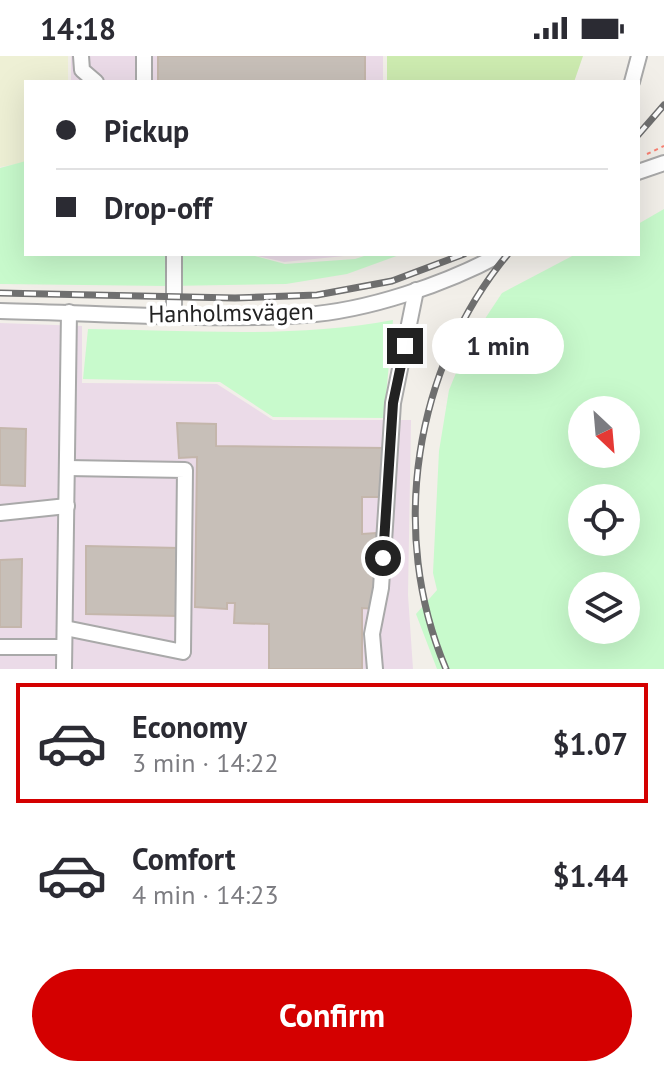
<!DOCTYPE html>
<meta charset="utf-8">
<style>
:root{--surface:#fff;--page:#f2f2f3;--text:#2b2b33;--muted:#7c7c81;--line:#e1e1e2;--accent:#d40000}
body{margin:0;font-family:"PT Sans",sans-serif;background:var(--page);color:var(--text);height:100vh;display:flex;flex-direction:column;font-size:30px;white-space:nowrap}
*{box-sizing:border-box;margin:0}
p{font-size:26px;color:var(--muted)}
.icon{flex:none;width:44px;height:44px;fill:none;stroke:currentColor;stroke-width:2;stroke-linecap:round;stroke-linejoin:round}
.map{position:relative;height:613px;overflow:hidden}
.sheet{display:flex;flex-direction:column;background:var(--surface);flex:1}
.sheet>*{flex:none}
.banner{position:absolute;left:24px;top:24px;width:616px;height:176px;border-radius:0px;box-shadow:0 8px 32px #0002;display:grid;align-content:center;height:176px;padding:0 32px;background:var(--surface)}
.needle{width:52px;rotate:154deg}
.fabs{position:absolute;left:568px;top:340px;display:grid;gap:16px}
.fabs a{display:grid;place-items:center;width:72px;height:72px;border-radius:50%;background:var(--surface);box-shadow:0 8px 32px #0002;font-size:40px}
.end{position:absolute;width:36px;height:36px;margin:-18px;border:10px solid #222;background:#fff;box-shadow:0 0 0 4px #fff}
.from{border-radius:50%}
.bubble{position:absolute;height:56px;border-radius:28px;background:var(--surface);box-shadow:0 8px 32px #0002;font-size:26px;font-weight:700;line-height:56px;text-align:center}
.banner b{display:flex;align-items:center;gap:28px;height:76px;font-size:30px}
.banner b+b{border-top:2px solid var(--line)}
.banner i{width:20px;height:20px;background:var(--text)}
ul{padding:14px 0 0;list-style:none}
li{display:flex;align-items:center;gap:24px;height:120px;margin:0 16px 12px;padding:0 16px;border:4px solid transparent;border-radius:0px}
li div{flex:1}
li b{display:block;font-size:30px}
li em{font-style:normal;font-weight:700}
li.current{border-color:var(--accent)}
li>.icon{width:72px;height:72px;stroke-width:1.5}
.button{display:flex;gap:16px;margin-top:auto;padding:16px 32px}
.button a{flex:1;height:92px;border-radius:48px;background:var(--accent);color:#fff;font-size:32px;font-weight:700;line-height:92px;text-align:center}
.status{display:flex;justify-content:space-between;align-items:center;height:56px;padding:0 40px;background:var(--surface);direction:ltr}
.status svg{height:22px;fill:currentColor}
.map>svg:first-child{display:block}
.industrial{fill:#ebdbe8}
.farmland{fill:#eef0d5}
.grass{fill:#cdebb0}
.park{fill:#c8facc;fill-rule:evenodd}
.building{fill:#c7bfb8;stroke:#c4b6ab;stroke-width:2}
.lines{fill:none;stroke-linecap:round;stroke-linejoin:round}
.minor-casing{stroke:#a9a9a9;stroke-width:18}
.path{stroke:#fa8072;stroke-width:2;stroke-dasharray:4 4;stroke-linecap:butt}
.minor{stroke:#fff;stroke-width:14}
.rail-casing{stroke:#707070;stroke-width:7}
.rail{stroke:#fff;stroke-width:4;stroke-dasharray:12;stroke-linecap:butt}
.route{stroke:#222;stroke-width:10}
.labels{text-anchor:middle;stroke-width:8;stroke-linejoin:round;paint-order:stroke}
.street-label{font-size:24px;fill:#222;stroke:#fff}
</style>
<div class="status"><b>14:18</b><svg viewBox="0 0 49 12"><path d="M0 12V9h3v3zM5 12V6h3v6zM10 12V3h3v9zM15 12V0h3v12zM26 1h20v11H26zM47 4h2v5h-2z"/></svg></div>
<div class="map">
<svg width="664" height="613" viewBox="0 0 664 613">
<rect width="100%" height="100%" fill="#f2efe9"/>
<g class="industrial">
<rect x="71" y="0" width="312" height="26"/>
<polygon points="249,198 364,198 284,206"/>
<polygon points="0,267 82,270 82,327 217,328 273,364 411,364 408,539 413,613 0,613"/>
</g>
<polygon class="farmland" points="0,0 68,0 68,26 26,26 26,106 0,111"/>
<polygon class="grass" points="387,0 583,0 574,26 387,26"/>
<g class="park">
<polygon points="26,105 26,198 247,198 285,208 355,203 370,198 402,198 347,218 286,228 168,230 0,228 0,112"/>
<path d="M664,153V613H437L416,558L437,534L433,517L439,395L449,334L467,290L502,237L576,198H638V168ZM626,354V398H582V354ZM582,442H626V486H582ZM582,530H626V574H582Z"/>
<path d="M393,264L384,362L273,361L220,326L83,323L88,273C190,274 292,283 393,264Z"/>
</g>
<g class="building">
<rect x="158" y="0" width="207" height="26"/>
<polygon points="177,367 216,368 216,390 385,392 383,441 362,441 362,478 376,477 375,553 362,552 362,613 269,613 269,568 234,567 235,547 227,547 227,553 195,551 197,401 179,402"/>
<polygon points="0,372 26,373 25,430 0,429"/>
<polygon points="86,490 179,492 178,560 86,558"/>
<polygon points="22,503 21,571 0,571 0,504"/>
</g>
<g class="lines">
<g class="minor-casing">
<g id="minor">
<polyline points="81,0 82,14 96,26"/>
<polyline points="144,0 144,26"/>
<polyline points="632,26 639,0"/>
<polyline points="638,116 664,107"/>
<path d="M0,255C99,257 206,265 304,259C367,255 446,228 501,198"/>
<polyline points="174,259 174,198"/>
<polyline points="0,457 67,450"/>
<polyline points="65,572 183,596 185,414 67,412"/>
<polyline points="0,591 64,591"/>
<polyline points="64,613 69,256"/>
<polyline points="375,613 372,578 381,532 393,347 416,234"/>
</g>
</g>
<polyline class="path" points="647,98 664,90"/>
<use href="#minor" class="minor"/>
<g class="rail-casing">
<g id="rail">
<polyline points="638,79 664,49"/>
<polyline points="0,237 235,242 317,239 392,225 464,198"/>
<path d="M446,613C388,477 414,311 508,198"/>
</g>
</g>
<use href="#rail" class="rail"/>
</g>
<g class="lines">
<polyline class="route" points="383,502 393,347 405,290"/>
</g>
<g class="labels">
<g class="street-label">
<text transform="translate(231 257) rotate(-1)" y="8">Hanholmsvägen</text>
</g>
</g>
</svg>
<div class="fabs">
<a><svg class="needle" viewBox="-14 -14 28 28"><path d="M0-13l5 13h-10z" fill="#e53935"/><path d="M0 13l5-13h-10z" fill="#7c7c81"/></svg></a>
<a><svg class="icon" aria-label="locate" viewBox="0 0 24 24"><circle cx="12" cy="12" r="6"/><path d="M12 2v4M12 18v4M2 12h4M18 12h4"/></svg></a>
<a><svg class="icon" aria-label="layers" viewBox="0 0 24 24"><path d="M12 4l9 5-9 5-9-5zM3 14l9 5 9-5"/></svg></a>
</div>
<i class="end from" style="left:383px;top:502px"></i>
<i class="end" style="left:405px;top:290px"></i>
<div class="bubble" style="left:432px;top:262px;width:132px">1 min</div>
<div class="banner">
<b><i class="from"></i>Pickup</b>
<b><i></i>Drop-off</b>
</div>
</div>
<section class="sheet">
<ul>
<li class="current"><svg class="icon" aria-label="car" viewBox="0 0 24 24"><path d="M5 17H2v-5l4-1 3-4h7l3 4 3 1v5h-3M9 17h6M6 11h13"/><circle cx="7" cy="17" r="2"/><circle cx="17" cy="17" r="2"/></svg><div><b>Economy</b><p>3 min · 14:22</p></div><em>$1.07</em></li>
<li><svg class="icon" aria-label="car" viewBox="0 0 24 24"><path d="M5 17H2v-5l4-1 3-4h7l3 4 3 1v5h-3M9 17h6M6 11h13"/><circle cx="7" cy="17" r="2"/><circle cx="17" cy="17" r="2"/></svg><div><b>Comfort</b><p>4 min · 14:23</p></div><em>$1.44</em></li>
</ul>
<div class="button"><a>Confirm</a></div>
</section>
